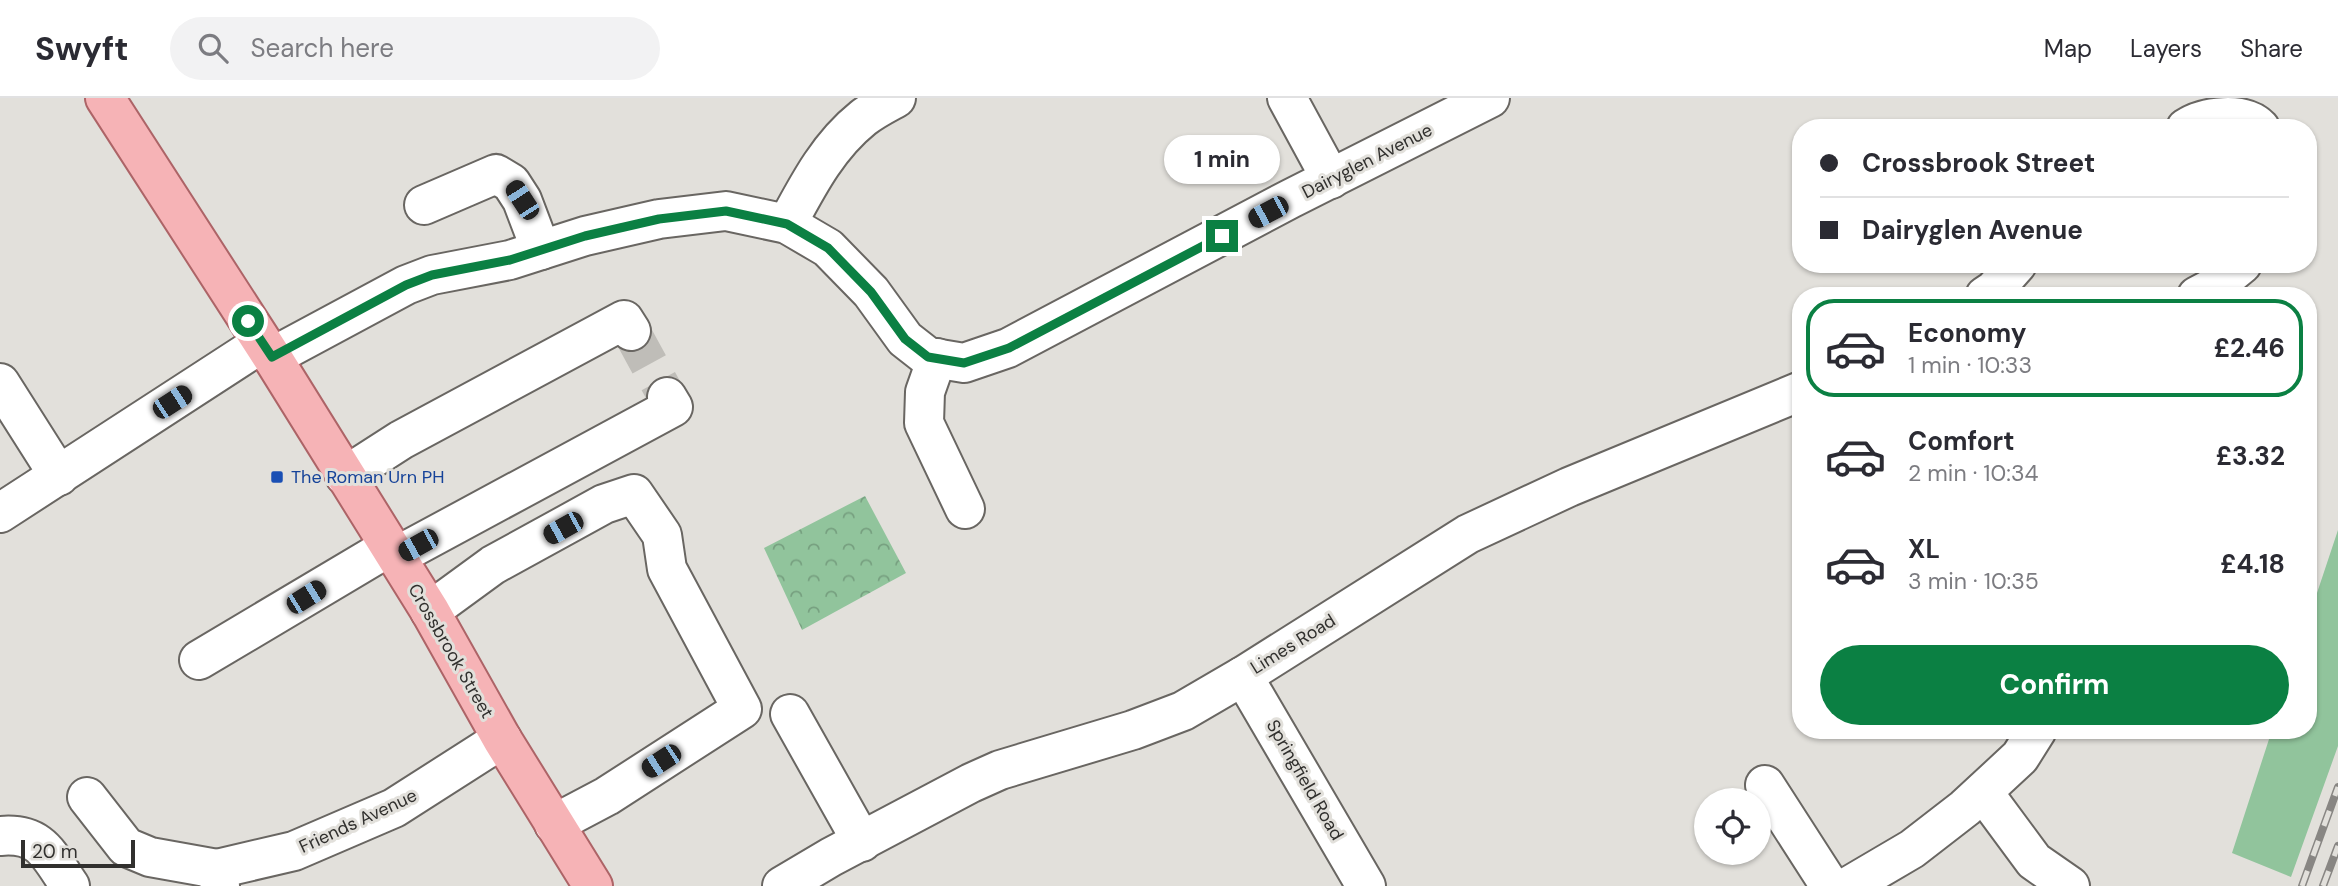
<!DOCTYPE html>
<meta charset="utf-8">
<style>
:root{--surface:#fff;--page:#f2f2f3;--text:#2b2b33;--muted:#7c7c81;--line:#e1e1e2;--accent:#0b8043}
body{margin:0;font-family:"DM Sans",sans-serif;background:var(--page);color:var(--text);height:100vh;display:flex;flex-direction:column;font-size:26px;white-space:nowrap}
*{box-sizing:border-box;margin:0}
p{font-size:23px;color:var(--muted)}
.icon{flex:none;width:38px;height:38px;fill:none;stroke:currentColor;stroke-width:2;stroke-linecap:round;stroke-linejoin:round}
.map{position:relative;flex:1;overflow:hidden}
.drawer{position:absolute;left:1792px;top:189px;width:525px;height:452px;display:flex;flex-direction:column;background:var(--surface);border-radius:28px;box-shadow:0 2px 5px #0004}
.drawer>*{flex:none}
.guide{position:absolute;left:1792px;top:21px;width:525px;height:154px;border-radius:28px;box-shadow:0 2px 5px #0004;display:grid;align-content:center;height:154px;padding:0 28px;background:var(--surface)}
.tools{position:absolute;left:1694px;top:690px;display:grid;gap:14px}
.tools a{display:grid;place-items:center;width:77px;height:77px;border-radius:50%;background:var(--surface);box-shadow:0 2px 5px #0004;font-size:35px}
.scale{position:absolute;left:21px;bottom:18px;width:114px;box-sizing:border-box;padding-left:7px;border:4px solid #31302e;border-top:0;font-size:19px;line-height:24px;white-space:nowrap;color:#31302e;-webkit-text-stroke:5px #e2e0db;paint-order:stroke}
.end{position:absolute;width:32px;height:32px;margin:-16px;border:9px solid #0b8043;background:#fff;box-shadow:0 0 0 4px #fff}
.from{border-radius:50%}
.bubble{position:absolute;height:49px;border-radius:24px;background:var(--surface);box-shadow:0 2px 5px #0004;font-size:23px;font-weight:700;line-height:49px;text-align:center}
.car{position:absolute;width:21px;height:42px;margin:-21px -10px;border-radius:9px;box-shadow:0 0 5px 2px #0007;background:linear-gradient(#222 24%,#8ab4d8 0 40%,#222 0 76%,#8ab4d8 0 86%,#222 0)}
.guide b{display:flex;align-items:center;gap:24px;height:66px;font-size:26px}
.guide b+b{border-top:2px solid var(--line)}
.guide i{width:18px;height:18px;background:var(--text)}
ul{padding:12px 0 0;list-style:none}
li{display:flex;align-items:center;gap:21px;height:98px;margin:0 14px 10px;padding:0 14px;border:4px solid transparent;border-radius:28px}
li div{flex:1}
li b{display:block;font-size:26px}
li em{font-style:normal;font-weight:700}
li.active{border-color:var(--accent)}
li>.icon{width:63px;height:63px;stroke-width:1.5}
.button{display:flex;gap:14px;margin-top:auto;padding:14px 28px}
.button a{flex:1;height:80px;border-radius:42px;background:var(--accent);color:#fff;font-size:28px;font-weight:700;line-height:80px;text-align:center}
header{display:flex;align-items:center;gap:42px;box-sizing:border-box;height:98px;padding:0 35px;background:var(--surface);border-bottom:2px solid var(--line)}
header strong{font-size:33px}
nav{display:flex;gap:38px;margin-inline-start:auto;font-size:24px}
.search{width:490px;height:63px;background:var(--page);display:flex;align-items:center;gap:18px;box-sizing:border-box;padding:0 24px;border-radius:38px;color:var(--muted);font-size:26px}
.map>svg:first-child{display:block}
.grass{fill:#91c49c}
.park{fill:url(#park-crowns)}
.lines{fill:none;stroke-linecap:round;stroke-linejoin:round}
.minor-tunnel{stroke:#bfbdb8;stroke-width:38;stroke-dasharray:38 19;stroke-linecap:butt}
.minor-casing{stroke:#696662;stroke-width:42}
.major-casing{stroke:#ad6467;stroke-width:42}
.minor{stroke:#fff;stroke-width:38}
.major{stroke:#f6b3b6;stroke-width:38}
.rail-casing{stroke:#888683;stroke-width:8}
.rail{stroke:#e2e0db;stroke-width:5;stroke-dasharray:16;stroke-linecap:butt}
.route{stroke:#0b8043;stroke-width:9}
.transit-dot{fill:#1a4fb4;stroke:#e2e0db;stroke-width:2.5}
.labels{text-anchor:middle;stroke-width:6;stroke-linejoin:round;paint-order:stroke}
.street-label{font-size:18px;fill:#31302e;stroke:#e2e0db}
.transit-label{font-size:18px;fill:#164399;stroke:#e2e0db;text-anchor:start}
</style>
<header>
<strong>Swyft</strong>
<div class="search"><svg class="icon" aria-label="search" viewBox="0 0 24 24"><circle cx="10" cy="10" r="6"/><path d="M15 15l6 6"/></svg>Search here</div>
<nav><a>Map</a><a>Layers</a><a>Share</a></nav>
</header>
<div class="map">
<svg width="2338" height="788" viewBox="0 0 2338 788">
<defs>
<pattern id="park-crowns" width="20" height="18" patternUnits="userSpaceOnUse" patternTransform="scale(1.75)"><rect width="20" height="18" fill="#91c49c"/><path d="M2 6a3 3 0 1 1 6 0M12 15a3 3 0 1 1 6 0" fill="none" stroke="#77a080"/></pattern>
</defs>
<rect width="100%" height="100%" fill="#e2e0db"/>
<polygon class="grass" points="2338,432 2338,648 2291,779 2232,755 2272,632 2308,632 2308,522"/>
<polygon class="park" points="865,398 906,475 802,532 764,450"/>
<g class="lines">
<polyline class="minor-tunnel" points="631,233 667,299"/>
<g class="minor-casing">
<g id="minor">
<polyline points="1287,0 1331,81"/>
<path d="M2186,30C2204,18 2244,13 2260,30"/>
<polyline points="424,107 496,76 511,85 522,102 541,152"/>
<path d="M787,126C808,87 828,48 863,20C873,12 885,6 896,0"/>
<polyline points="1985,198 1994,192 2017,166"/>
<polyline points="2197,198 2214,189 2242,166"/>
<polyline points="272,259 406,187 432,177 510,162 585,138 659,121 726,113 787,126 828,150 871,194 905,241 928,259 964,265 1008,250 1290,101 1490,0"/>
<polyline points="937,260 925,294 924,325 965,411"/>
<polyline points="0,285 59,378"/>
<polyline points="345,378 401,342 624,222 631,233"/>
<polyline points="0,415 262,245"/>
<polyline points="395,459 673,309 667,299"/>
<polyline points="430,513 493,467 604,406 634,396 662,437 667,471 742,611 607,698 554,726"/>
<polyline points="199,562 389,449"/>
<polyline points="1243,578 1366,788"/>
<polyline points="790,616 862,744"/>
<polyline points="1765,687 1830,788"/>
<polyline points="1983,694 2034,763 2070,788"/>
<polyline points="87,699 126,749 150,759 217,771"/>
<path d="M0,738C42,734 49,758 70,788"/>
<polyline points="220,788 217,771 294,753 394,710 502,641"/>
<polyline points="782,788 831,759 971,685 1000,672 1133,632 1183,613 1243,578 1468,436 1569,389 1801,293"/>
<polyline points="1849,788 1912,751 1965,710 2020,659 2037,632"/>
</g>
</g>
<g class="major-casing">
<polyline id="major" points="105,0 272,259 430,513 502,641 593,788"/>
</g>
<use href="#minor" class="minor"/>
<use href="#major" class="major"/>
<g class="rail-casing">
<g id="rail">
<polyline points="2302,788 2338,689"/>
<polyline points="2323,788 2338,748"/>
</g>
</g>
<use href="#rail" class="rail"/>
</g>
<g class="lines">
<polyline class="route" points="248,223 272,259 406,187 432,177 510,162 585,138 659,121 726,113 787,126 828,150 871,194 905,241 928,259 964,265 1009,250 1222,138"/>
</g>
<rect class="transit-dot" x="270" y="372" width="14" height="14" rx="3.5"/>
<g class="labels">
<g class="street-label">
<text transform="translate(1367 63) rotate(-27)" y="6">Dairyglen Avenue</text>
<text transform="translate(1293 546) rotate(-32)" y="6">Limes Road</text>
<text transform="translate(451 553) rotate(60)" y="6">Crossbrook Street</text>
<text transform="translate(1305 682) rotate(60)" y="6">Springfield Road</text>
<text transform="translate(358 723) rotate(-25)" y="6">Friends Avenue</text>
</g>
<g class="transit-label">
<text x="291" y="385">The Roman Urn PH</text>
</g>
</g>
</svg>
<div class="tools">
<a><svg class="icon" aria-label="locate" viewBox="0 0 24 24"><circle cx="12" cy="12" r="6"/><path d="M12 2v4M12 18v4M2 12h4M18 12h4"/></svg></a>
</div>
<div class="scale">20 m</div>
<i class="end from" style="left:248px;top:223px"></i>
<i class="end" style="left:1222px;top:138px"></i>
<div class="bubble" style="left:1164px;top:37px;width:116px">1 min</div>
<i class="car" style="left:522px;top:102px;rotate:327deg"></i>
<i class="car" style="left:1268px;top:114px;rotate:242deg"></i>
<i class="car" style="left:172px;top:304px;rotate:57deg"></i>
<i class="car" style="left:563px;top:430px;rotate:241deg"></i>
<i class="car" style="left:418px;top:447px;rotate:241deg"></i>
<i class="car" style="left:306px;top:499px;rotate:58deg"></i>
<i class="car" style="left:661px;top:663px;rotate:237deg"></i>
<div class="guide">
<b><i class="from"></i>Crossbrook Street</b>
<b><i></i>Dairyglen Avenue</b>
</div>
<section class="drawer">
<ul>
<li class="active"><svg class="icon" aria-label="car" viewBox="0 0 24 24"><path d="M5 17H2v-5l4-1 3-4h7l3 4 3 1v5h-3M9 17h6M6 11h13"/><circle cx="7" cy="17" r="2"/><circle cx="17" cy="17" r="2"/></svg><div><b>Economy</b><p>1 min · 10:33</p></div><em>£2.46</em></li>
<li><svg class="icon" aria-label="car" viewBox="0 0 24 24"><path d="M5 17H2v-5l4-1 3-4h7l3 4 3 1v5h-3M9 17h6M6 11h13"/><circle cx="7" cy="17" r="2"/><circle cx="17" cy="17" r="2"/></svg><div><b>Comfort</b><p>2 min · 10:34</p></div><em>£3.32</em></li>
<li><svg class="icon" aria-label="car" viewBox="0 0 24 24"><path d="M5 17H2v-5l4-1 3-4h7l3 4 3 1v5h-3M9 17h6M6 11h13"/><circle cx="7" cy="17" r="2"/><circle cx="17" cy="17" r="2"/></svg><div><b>XL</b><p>3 min · 10:35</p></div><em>£4.18</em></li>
</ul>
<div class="button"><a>Confirm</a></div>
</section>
</div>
